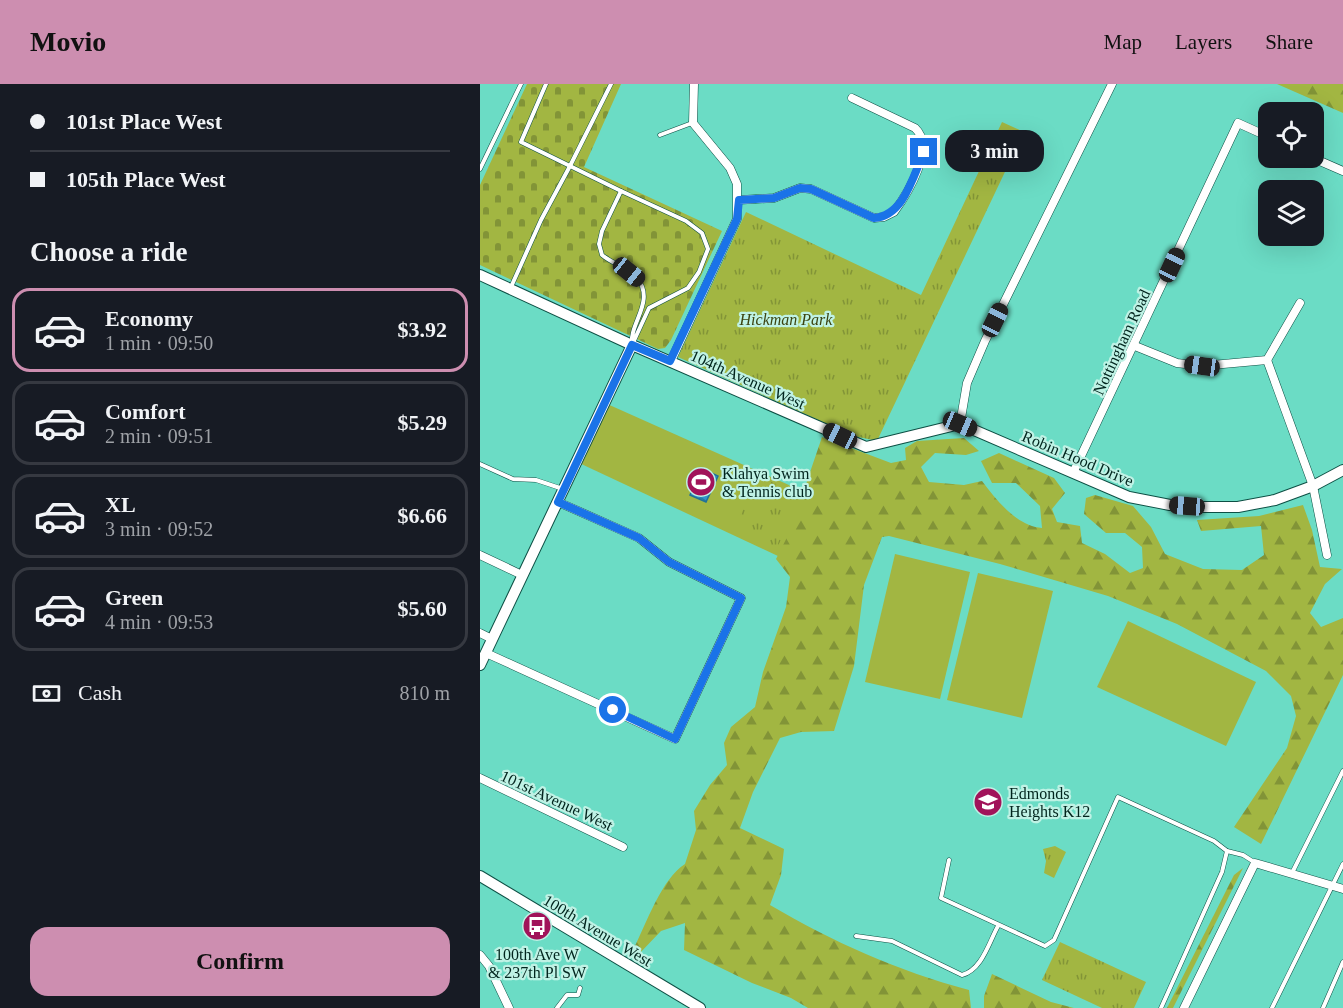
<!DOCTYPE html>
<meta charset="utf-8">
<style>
:root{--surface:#171b24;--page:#20242c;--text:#f1f3f6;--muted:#9ea1a6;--line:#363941;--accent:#cd8eb0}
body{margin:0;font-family:"Times New Roman",serif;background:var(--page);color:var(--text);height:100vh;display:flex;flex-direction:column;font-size:22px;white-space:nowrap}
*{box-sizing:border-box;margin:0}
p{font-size:20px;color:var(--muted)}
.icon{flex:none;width:33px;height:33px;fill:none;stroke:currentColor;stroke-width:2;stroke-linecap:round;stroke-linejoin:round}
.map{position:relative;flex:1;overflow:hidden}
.side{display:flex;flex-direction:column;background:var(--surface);width:480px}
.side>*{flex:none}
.hud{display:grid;align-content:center;height:132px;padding:0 30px;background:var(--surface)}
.fabs{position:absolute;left:778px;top:18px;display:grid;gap:12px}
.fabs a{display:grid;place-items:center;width:66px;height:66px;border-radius:12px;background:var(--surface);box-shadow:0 6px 24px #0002;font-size:30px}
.end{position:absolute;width:27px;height:27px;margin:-14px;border:8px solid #1a73e8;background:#fff;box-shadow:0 0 0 3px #fff}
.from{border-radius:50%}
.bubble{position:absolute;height:42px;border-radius:18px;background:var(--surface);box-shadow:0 6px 24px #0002;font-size:20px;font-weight:600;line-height:42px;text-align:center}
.car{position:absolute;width:18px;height:36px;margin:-18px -9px;border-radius:8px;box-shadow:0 0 4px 2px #0007;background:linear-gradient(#222 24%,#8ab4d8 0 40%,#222 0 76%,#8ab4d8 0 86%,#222 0)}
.hud b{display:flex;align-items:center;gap:21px;height:57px;font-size:22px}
.hud b+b{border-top:2px solid var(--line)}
.hud i{width:15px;height:15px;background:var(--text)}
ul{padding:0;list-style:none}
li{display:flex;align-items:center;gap:18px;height:84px;margin:0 12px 9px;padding:0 18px;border:3px solid var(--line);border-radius:18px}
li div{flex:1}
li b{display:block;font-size:22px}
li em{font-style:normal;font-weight:600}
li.current{border-color:var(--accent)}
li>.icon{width:54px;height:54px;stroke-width:1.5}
h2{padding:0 30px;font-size:27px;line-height:72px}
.pay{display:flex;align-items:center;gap:15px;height:66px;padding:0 30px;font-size:22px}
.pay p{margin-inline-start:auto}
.cta{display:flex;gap:12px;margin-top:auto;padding:12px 30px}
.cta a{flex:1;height:69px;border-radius:18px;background:var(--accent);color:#111;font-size:24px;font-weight:600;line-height:69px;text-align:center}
header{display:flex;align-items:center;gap:36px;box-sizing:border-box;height:84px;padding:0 30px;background:var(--accent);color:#111}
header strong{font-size:28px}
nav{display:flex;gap:33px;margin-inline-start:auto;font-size:21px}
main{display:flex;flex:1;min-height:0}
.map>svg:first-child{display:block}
.grass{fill:#a2b642}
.forest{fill:url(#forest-firs)}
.cemetery{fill:url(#cemetery-stones)}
.park{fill:url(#park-tufts)}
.water{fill:url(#water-ripples);stroke:#227297;stroke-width:1.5}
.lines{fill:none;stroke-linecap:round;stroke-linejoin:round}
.lane-casing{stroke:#0d4f44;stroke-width:5}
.street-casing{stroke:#0d4f44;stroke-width:9}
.secondary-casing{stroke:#0d4f44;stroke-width:12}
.lane{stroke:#fff;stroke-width:4}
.street{stroke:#fff;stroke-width:8}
.secondary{stroke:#fff;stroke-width:10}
.route{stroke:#1a73e8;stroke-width:8}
.labels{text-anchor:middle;stroke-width:4.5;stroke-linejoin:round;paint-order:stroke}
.park-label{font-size:16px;font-style:italic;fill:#3b4310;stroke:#bff2e5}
.street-label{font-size:16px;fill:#00241d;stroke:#bff2e5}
.poi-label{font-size:16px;fill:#00241d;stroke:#bff2e5;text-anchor:start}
</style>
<header>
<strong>Movio</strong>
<nav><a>Map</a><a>Layers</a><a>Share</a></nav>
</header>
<main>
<section class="side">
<div class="hud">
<b><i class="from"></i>101st Place West</b>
<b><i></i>105th Place West</b>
</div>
<h2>Choose a ride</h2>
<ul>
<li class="current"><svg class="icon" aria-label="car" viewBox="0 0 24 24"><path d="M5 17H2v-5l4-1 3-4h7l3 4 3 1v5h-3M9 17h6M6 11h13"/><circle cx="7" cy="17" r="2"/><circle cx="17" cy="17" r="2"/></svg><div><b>Economy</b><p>1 min · 09:50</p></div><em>$3.92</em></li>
<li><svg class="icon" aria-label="car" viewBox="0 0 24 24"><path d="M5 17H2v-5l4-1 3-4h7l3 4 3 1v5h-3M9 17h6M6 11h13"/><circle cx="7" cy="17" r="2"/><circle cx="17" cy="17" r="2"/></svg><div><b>Comfort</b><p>2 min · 09:51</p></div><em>$5.29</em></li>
<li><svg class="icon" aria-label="car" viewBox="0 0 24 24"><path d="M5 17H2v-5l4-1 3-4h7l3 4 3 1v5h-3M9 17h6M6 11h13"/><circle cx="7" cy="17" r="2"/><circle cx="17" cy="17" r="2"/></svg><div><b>XL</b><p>3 min · 09:52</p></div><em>$6.66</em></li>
<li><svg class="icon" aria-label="car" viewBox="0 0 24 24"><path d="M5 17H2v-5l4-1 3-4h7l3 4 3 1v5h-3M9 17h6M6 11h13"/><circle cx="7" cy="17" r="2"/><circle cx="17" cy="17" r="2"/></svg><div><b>Green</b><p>4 min · 09:53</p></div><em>$5.60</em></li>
</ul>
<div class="pay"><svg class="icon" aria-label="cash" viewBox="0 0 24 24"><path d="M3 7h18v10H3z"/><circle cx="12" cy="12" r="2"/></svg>Cash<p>810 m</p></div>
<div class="cta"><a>Confirm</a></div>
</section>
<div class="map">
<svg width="863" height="924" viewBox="0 0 863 924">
<defs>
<pattern id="forest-firs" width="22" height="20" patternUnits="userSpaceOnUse" patternTransform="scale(1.5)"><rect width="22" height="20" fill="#a2b642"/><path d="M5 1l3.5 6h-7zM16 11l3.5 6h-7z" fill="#829437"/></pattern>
<pattern id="cemetery-stones" width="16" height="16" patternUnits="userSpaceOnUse" patternTransform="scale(1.5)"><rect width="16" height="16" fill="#a2b642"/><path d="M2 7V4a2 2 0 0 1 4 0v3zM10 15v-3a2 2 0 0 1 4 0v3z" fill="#829437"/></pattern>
<pattern id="park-tufts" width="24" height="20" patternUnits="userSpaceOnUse" patternTransform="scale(1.5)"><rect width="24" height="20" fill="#a2b642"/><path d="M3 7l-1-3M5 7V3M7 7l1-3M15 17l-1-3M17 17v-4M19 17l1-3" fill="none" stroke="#829437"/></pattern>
<pattern id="water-ripples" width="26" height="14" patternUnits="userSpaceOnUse" patternTransform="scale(1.5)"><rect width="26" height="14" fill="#3194cb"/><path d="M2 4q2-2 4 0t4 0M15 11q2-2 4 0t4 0" fill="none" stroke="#2779a4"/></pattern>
</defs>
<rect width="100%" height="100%" fill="#6bdcc5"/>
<g class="grass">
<polygon points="125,319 347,418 317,481 97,378"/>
<polygon points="415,470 490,488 460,615 385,598"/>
<polygon points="498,489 573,507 542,634 467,616"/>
<polygon points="648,537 776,598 746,662 617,603"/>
</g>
<g class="forest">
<polygon points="797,0 863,0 863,29"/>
<path d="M342,353L411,379L426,376L425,364L437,357L484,354L499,367L486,371L455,369L441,383L449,398L484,401L502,397C516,416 538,443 562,444L560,422L536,399H512L501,377L519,369L574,394L585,409L572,425L577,438L600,442L602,459L625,470L650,489L663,484L662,463L645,449H626L604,430L606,414L615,411L653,422L671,443L685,470L723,485L762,486L784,471L781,442L721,447L717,436L779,432L823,421L832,446L840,483L862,485L845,500L830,529L841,543L863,534V591L781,760L754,743L807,664L816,632L811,612L786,587L697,540L628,512L520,480L409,452L402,453L384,501L374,582L354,647L321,648L300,654L273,708L260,744L304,765L301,791L290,821C353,858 418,887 489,906L491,924H328L311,914L272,899L204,866L205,839L181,847L159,870L154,864C166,840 182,794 205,780L216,746L214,727L230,701L247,681L244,659L251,643L275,623L283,588L306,523L310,493L296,475L324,420L326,400Z"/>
<polygon points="763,784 693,924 687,924 754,791"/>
<polygon points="512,890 571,918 594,924 504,924 504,912"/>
</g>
<polygon class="cemetery" points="47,0 141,0 104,83 242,147 191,256 185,264 178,265 0,181 0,101"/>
<g class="park">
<polygon points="522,38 544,48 397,357 374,352 198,273 266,128 441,211"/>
<polygon points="279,392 322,412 296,466 253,446"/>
<polygon points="575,762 586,768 574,794 564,789 566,777 563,765"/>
<polygon points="580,858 666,898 654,924 622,924 562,896"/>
</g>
<polygon class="water" points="221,384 238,392 226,418 210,411"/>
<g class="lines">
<g class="lane-casing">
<g id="lane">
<polyline points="66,0 41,58 90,82 131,0"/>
<polyline points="180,51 212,39"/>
<polyline points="0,85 41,0"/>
<path d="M141,107L206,137L222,149L228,165L219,188L208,204L169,224L152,261C149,239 176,217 157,194C148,184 133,180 122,171L119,160L122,147Z"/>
<polyline points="31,203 61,136 90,82 141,107"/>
<polyline points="0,380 33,395 56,396 83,405"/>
<polyline points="747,767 763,771 774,778"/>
<polyline points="469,776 461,814 565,862 574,856 638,713 734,757 747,767 742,788 681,924"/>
<polyline points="812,789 863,687"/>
<path d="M376,852L412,857L482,891C502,886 509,858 518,842"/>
<polyline points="77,924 87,911 98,911 100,904"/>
<polyline points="792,924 863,780"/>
<polyline points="843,924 863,878"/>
</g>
</g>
<g class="street-casing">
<g id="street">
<polyline points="833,74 863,87"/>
<path d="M259,116L294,114L320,104L331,105L394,134L404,133L414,128C428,109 456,63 435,44L372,14"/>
<polyline points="655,262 697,279 721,282 787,276 820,219"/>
<polyline points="787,276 833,402 847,471"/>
<polyline points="191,277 257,135 257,100 250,84 213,39 214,0"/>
<polyline points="480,340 487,299 505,257 632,0"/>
<polyline points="593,389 758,39 789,53"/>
<polyline points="0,471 42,491"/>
<polyline points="0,549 12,555"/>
<polyline points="6,569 195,655 261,514 189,478 159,454 78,418"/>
<polyline points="0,694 143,763"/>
<polyline points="0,871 9,882 29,924"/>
<polyline points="704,924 775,779 863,805"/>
</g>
</g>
<g class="secondary-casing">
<g id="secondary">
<polyline points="0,191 152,261 386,363 480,340 649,413 690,421 723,423 758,423 795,416 833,402 863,386"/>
<polyline points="0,581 152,261"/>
<polyline points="0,792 220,924"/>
</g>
</g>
<use href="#lane" class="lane"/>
<use href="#street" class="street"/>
<use href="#secondary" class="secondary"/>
</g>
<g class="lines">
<path class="route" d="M133,626L195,655L261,514L189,478L159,454L78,418L152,261L190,277L257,135L259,116L294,114L320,104L331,105L394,134C424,132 433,92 444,68"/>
</g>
<defs>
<g id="stadium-disc" transform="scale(1.5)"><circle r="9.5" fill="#a1135a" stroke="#bff2e5"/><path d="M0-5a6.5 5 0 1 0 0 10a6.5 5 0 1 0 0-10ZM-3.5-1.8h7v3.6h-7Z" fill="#fff"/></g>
<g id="school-disc" transform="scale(1.5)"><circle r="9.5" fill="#a1135a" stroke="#bff2e5"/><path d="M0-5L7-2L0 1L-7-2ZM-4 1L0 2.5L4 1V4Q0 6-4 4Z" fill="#fff"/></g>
<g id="bus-disc" transform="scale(1.5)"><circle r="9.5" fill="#a1135a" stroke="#bff2e5"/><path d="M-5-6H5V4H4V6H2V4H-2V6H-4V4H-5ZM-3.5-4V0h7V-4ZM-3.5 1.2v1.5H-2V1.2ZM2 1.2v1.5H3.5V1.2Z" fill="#fff"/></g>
</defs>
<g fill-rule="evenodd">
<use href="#stadium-disc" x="221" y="398"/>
<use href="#school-disc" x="508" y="718"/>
<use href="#bus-disc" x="57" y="842"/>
</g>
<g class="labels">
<g class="park-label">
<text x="306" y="241">Hickman Park</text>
</g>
<g class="street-label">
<text transform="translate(641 258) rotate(-65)" y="6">Nottingham Road</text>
<text transform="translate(268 295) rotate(24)" y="6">104th Avenue West</text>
<text transform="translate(598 374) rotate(23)" y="6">Robin Hood Drive</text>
<text transform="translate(77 716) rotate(25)" y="6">101st Avenue West</text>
<text transform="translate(118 846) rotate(31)" y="6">100th Avenue West</text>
</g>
<g class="poi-label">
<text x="242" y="395">Klahya Swim<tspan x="242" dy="18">&amp; Tennis club</tspan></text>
<text x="529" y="715">Edmonds<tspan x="529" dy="18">Heights K12</tspan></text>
<text x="57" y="876" text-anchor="middle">100th Ave W<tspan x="57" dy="18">&amp; 237th Pl SW</tspan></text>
</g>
</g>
</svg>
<div class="fabs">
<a><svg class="icon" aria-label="locate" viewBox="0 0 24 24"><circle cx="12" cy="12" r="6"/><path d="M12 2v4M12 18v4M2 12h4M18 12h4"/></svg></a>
<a><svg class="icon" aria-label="layers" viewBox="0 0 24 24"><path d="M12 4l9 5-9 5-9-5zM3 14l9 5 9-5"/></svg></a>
</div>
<i class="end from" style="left:133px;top:626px"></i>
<i class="end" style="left:444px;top:68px"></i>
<div class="bubble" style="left:465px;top:46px;width:99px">3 min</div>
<i class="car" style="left:692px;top:181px;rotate:25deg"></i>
<i class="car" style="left:149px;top:188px;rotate:129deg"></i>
<i class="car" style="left:515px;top:236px;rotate:26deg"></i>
<i class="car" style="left:722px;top:282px;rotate:278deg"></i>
<i class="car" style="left:480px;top:340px;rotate:113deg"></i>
<i class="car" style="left:360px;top:352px;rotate:295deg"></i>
<i class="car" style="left:707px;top:422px;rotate:274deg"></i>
</div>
</main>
